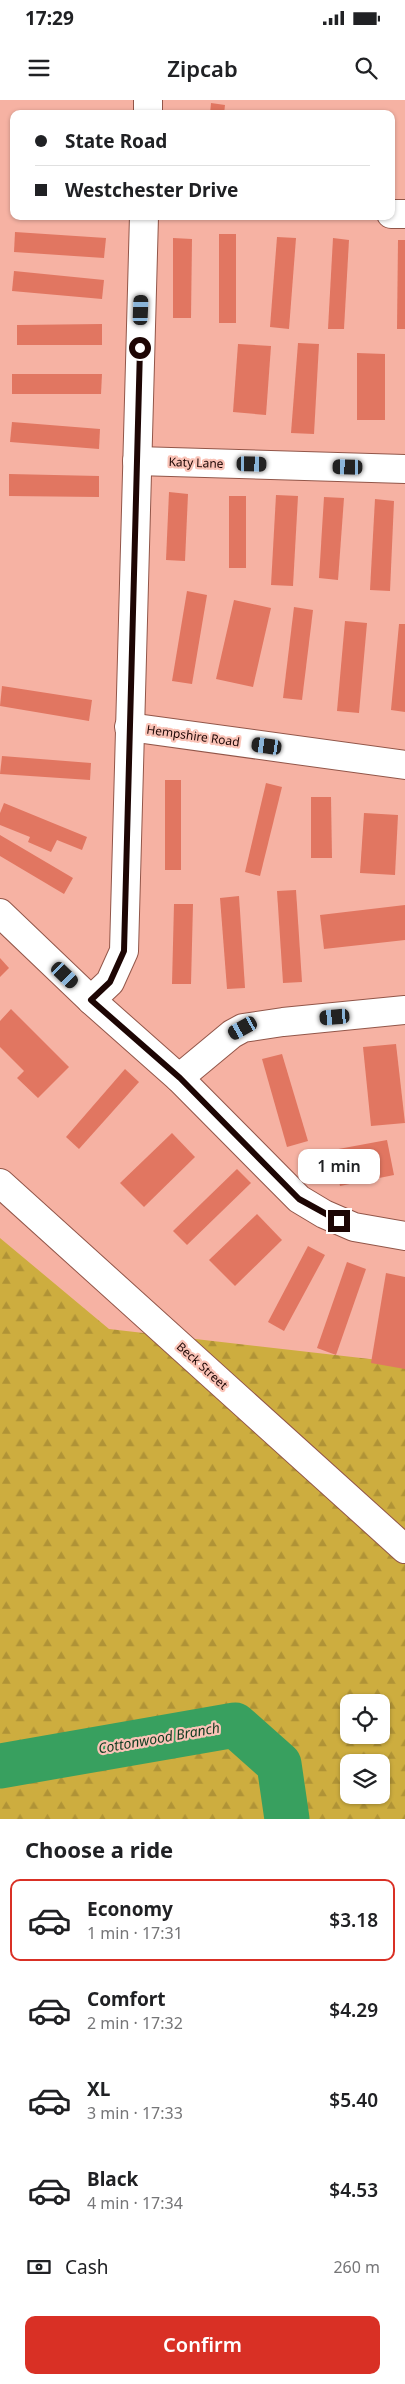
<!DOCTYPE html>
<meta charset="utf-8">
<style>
:root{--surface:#fff;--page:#f2f2f2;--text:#202124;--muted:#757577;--line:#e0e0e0;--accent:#d93025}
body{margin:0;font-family:"Noto Sans",sans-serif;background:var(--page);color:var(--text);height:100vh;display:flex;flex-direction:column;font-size:19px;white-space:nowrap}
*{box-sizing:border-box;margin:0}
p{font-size:16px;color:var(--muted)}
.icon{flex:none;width:28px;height:28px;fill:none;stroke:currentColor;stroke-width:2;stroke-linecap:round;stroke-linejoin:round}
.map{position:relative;height:1719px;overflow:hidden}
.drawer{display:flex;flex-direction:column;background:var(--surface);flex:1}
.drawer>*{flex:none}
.top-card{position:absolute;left:10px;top:10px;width:385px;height:110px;border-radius:10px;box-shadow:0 1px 4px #0004;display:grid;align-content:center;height:110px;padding:0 25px;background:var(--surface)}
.fabs{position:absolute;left:340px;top:1594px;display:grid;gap:10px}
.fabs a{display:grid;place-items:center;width:50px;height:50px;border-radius:10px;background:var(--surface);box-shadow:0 1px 4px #0004;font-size:25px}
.end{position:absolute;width:22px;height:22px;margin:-11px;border:6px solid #1d0604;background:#fff;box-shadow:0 0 0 2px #fff}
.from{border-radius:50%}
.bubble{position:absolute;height:35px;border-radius:10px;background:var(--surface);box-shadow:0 1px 4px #0004;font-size:16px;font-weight:600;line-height:35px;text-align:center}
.car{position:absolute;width:15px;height:30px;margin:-15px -8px;border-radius:6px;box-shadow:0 0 4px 1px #0007;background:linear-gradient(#222 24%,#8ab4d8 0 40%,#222 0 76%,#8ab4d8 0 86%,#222 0)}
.top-card b{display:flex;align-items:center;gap:18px;height:48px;font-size:19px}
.top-card b+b{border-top:1px solid var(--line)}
.top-card i{width:12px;height:12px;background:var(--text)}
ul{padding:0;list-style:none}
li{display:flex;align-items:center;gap:15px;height:82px;margin:0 10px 8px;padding:0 15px;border:2px solid transparent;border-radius:10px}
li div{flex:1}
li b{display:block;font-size:19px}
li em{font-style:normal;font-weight:600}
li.on{border-color:var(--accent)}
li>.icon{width:45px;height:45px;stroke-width:1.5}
h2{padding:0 25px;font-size:22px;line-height:60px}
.pay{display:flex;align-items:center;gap:12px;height:55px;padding:0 25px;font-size:19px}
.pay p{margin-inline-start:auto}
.cta{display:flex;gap:10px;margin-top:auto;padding:10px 25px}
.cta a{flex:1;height:58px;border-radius:10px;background:var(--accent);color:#fff;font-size:20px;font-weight:600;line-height:58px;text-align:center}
.status{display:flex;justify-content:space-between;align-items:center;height:35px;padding:0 25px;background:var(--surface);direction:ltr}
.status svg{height:14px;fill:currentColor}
header{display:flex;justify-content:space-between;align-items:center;height:65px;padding:0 25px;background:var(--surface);font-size:22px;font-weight:600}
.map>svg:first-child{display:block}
.forest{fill:url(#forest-firs);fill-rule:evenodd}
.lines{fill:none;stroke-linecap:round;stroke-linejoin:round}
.river{stroke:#38a05f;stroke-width:45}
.building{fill:#e17661}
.minor-casing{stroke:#925649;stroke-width:30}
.minor{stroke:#fff;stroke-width:28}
.route{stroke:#1d0604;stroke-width:6}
.labels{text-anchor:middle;stroke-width:4.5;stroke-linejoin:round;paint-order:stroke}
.street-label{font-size:12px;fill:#1d0604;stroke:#fac3b7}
.water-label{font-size:14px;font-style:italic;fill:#0f3a1f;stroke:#fac3b7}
</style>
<div class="status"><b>17:29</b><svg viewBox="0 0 49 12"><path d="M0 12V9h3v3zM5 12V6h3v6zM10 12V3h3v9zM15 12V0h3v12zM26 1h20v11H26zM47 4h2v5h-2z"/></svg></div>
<header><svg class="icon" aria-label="menu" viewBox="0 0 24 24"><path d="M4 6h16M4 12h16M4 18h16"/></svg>Zipcab<svg class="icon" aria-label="search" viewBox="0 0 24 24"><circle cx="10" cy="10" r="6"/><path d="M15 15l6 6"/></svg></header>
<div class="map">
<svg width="405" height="1719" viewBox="0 0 405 1719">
<defs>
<pattern id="forest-firs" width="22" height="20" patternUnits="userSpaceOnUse" patternTransform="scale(1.25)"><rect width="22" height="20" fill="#cdad3f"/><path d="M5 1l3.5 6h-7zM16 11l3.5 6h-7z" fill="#b09336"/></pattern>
</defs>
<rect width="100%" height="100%" fill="#f6b2a3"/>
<path class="forest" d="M0,1138L109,1229L405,1263V1719H0ZM349,1602H381V1635H349ZM349,1662H381V1695H349Z"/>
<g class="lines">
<polyline class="river" points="0,1666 235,1625 279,1664 287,1719"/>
</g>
<g class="building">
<polygon points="211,3 225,5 224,14 210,14"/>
<polygon points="15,132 106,138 104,158 14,152"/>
<rect x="219" y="134" width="17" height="89"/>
<polygon points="277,137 296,138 289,229 270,227"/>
<polygon points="173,138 192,139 191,218 173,218"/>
<polygon points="333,138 349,140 344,229 328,229"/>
<polygon points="398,140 405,140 405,229 397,229"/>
<polygon points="14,171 104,180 102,199 12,191"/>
<polygon points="102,224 102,245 17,245 17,225"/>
<polygon points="298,243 319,244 314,334 291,333"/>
<polygon points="238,244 271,246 266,315 233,312"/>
<polygon points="357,253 385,254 385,320 357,320"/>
<polygon points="12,274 102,274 101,294 12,294"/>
<polygon points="12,322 100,329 99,349 10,342"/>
<polygon points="9,374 99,376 99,397 9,396"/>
<polygon points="169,392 188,394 185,461 166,460"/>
<polygon points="276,395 298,396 293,486 271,485"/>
<rect x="229" y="396" width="17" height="72"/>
<polygon points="324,397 344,398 338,480 319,478"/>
<polygon points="375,399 394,401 390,491 370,490"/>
<polygon points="187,491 207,495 192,584 172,581"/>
<polygon points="234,500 271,508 253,587 216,579"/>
<polygon points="294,507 313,510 302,600 283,598"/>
<polygon points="345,521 367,523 359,613 337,611"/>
<polygon points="399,524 405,524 405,612 391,610"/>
<polygon points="2,586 92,600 89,621 0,606"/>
<polygon points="2,656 91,663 90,680 0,674"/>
<rect x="165" y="680" width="16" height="90"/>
<polygon points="266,683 282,687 260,776 245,772"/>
<polygon points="311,697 331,697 332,758 311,758"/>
<polygon points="4,703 87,737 82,750 57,740 51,752 28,742 30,737 0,725 0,713"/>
<polygon points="364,713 398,715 395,775 360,773"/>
<polygon points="0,735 73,778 64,794 0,756"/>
<polygon points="296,790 302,882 283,883 277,791"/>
<polygon points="239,796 245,888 227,889 220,798"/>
<polygon points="174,804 193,804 191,884 172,884"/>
<polygon points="405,805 405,840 324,849 320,815"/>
<polygon points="0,858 9,868 0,877"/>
<polygon points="11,909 69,967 38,998 17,978 24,971 0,947 0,921"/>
<polygon points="396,944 405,1023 371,1026 363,947"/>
<polygon points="282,954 308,1041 287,1047 262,959"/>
<polygon points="125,969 139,982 79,1049 66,1037"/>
<polygon points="172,1033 195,1057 144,1107 120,1083"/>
<polygon points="387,1040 394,1075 340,1086 333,1050"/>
<polygon points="237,1069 251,1083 187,1145 173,1131"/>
<polygon points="257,1114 282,1140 235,1186 209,1160"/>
<polygon points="308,1146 325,1155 284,1231 268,1222"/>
<polygon points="347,1162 366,1169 336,1255 317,1248"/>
<polygon points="386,1173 405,1177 405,1269 371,1263"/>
</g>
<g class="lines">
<g class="minor-casing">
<g id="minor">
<polyline points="148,14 148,0"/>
<polyline points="391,114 405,114"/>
<polyline points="137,361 405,369"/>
<polyline points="129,627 405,665"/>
<polyline points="0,813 91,900 179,978 299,1099 324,1114 354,1127 405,1136"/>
<polyline points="91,900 110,882 124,851 144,116"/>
<polyline points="179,978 232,934 243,928 283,922 405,910"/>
<polyline points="0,1083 405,1449"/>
</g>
</g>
<use href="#minor" class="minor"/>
</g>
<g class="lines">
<polyline class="route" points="140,248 124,851 110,882 91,900 180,978 299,1099 339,1121"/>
</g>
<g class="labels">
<g class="street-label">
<text transform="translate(196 363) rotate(2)" y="4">Katy Lane</text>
<text transform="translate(193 636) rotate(8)" y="4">Hempshire Road</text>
<text transform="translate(202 1266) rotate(42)" y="4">Beck Street</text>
</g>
<g class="water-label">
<text transform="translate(159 1638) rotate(-10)" y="5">Cottonwood Branch</text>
</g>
</g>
</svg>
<div class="fabs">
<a><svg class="icon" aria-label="locate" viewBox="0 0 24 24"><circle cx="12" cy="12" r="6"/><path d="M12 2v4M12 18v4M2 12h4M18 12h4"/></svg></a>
<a><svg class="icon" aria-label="layers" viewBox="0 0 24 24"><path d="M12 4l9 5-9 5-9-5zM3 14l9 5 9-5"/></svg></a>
</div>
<i class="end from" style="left:140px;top:248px"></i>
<i class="end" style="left:339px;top:1121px"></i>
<div class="bubble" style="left:298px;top:1049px;width:82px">1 min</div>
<i class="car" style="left:141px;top:210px;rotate:2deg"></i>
<i class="car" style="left:252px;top:364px;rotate:91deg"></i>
<i class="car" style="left:348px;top:367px;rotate:271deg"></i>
<i class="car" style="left:267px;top:646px;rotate:278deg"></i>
<i class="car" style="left:65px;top:875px;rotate:134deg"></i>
<i class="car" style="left:335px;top:917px;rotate:265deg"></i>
<i class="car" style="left:243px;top:928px;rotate:241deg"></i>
<div class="top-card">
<b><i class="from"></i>State Road</b>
<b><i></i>Westchester Drive</b>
</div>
</div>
<section class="drawer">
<h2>Choose a ride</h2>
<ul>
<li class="on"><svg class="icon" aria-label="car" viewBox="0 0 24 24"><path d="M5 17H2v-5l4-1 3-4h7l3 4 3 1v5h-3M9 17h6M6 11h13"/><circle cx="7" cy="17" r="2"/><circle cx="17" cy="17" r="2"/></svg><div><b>Economy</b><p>1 min · 17:31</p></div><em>$3.18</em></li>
<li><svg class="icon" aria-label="car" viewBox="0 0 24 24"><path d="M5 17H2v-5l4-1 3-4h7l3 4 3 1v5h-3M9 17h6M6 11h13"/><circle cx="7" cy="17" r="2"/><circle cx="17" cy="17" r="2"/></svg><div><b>Comfort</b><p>2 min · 17:32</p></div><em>$4.29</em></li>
<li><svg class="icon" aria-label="car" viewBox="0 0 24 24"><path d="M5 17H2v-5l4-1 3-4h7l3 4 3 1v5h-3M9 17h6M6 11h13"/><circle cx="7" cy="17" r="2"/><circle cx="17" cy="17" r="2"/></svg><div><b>XL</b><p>3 min · 17:33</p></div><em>$5.40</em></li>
<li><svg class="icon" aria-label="car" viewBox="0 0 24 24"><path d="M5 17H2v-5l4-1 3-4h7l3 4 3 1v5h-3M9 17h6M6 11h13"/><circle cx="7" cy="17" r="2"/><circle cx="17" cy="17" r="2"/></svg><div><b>Black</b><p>4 min · 17:34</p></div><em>$4.53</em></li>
</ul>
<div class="pay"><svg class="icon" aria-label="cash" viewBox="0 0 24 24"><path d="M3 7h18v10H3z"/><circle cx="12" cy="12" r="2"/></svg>Cash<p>260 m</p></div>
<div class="cta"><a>Confirm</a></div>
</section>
